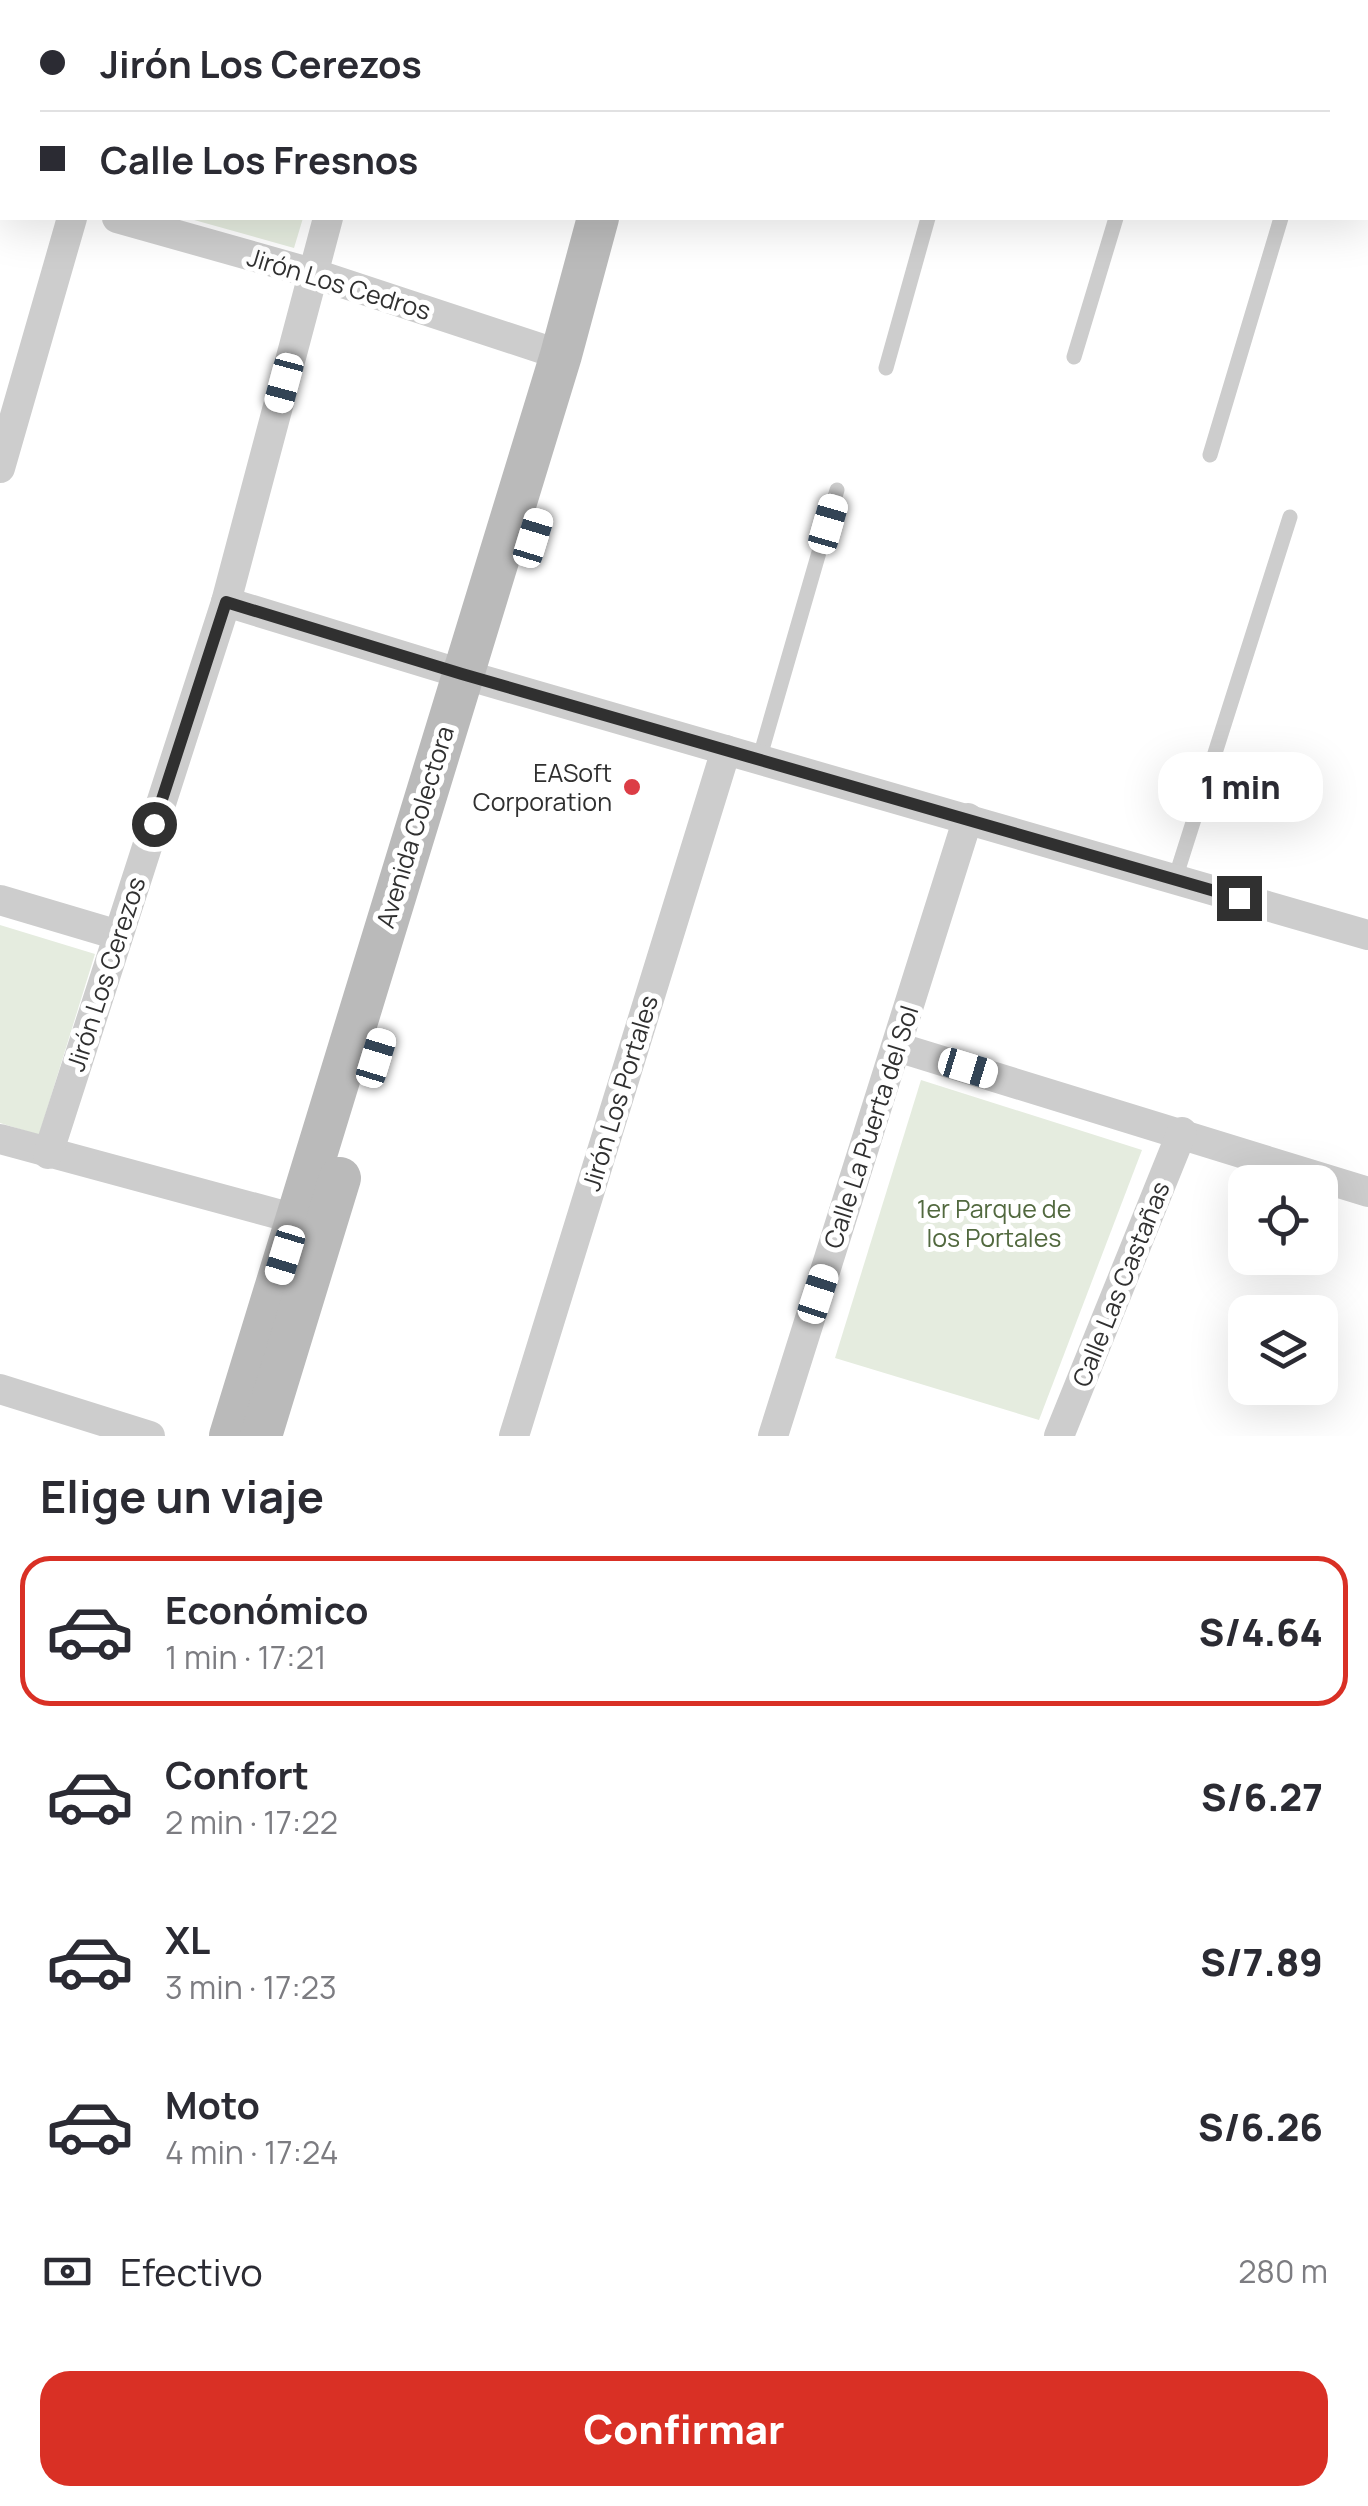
<!DOCTYPE html>
<html lang="es">
<meta charset="utf-8">
<style>
:root{--surface:#fff;--page:#f2f2f3;--text:#2b2b33;--muted:#7c7c81;--line:#e1e1e2;--accent:#d93025}
body{margin:0;font-family:Manrope,sans-serif;background:var(--page);color:var(--text);height:100vh;display:flex;flex-direction:column;font-size:38px;white-space:nowrap}
*{box-sizing:border-box;margin:0}
p{font-size:32px;color:var(--muted)}
.icon{flex:none;width:55px;height:55px;fill:none;stroke:currentColor;stroke-width:2;stroke-linecap:round;stroke-linejoin:round}
.map{position:relative;height:1436px;overflow:hidden}
.drawer{display:flex;flex-direction:column;background:var(--surface);flex:1}
.drawer>*{flex:none}
.hud{position:absolute;left:0px;top:0px;width:1370px;height:220px;box-shadow:0 10px 40px #0002;display:grid;align-content:center;height:220px;padding:0 40px;background:var(--surface)}
.controls{position:absolute;left:1228px;top:1165px;display:grid;gap:20px}
.controls a{display:grid;place-items:center;width:110px;height:110px;border-radius:20px;background:var(--surface);box-shadow:0 10px 40px #0002;font-size:50px}
.end{position:absolute;width:45px;height:45px;margin:-22px;border:12px solid #303030;background:#fff;box-shadow:0 0 0 5px #fff}
.from{border-radius:50%}
.bubble{position:absolute;height:70px;border-radius:30px;background:var(--surface);box-shadow:0 10px 40px #0002;font-size:32px;font-weight:800;line-height:70px;text-align:center}
.car{position:absolute;width:30px;height:60px;margin:-30px -15px;border-radius:12px;box-shadow:0 0 8px 2px #0007;background:linear-gradient(#fff 24%,#345 0 40%,#fff 0 76%,#345 0 86%,#fff 0)}
.hud b{display:flex;align-items:center;gap:35px;height:95px;font-size:38px}
.hud b+b{border-top:2px solid var(--line)}
.hud i{width:25px;height:25px;background:var(--text)}
ul{padding:0;list-style:none}
li{display:flex;align-items:center;gap:30px;height:150px;margin:0 20px 15px;padding:0 20px;border:5px solid transparent;border-radius:30px}
li div{flex:1}
li b{display:block;font-size:38px}
li em{font-style:normal;font-weight:800}
li.current{border-color:var(--accent)}
li>.icon{width:90px;height:90px;stroke-width:1.5}
h2{padding:0 40px;font-size:45px;line-height:120px}
.pay{display:flex;align-items:center;gap:25px;height:110px;padding:0 40px;font-size:38px}
.pay p{margin-inline-start:auto}
.cta{display:flex;gap:20px;margin-top:auto;padding:20px 40px}
.cta a{flex:1;height:115px;border-radius:30px;background:var(--accent);color:#fff;font-size:40px;font-weight:800;line-height:115px;text-align:center}
.map>svg:first-child{display:block}
.green{fill:#e5ecdf}
.lines{fill:none;stroke-linecap:round;stroke-linejoin:round}
.lane{stroke:#cdcdcd;stroke-width:15}
.street{stroke:#cdcdcd;stroke-width:30}
.secondary{stroke:#bababa;stroke-width:42}
.route{stroke:#303030;stroke-width:12}
.poi-dot{fill:#dc3d46;stroke:#fff;stroke-width:4}
.labels{text-anchor:middle;stroke-width:10;stroke-linejoin:round;paint-order:stroke}
.street-label{font-size:25px;fill:#303030;stroke:#fff}
.poi-label{font-size:25px;fill:#303030;stroke:#fff;text-anchor:end}
.park-label{font-size:25px;fill:#52693f;stroke:#fff}
</style>
<div class="map">
<svg width="1368" height="1436" viewBox="0 0 1368 1436">
<rect width="100%" height="100%" fill="#fff"/>
<g class="green">
<polygon points="0,0 98,2 2,2 2,164"/>
<polygon points="187,218 303,218 294,248"/>
<polygon points="0,925 95,954 39,1135 0,1123"/>
<polygon points="921,1080 1142,1150 1039,1420 835,1358"/>
</g>
<g class="lines">
<g class="lane">
<polyline points="988,2 989,0"/>
<polyline points="1074,357 1116,218"/>
<polyline points="886,368 928,218"/>
<polyline points="1210,455 1281,218"/>
<polyline points="759,760 837,490"/>
<polyline points="1175,879 1290,517"/>
</g>
<g class="street">
<polyline points="169,0 177,2"/>
<polyline points="1051,0 1059,2"/>
<polyline points="1224,0 1233,2"/>
<polyline points="0,184 2,185"/>
<polyline points="117,218 312,273 561,355"/>
<polyline points="0,468 72,218"/>
<polyline points="226,602 462,674 1368,935"/>
<polyline points="0,900 118,935"/>
<polyline points="897,1047 1368,1192"/>
<polyline points="0,1139 296,1219"/>
<polyline points="48,1154 226,602 328,218"/>
<polyline points="0,1389 150,1436"/>
<polyline points="514,1436 726,750"/>
<polyline points="773,1436 968,818"/>
<polyline points="1059,1436 1182,1132"/>
</g>
<g class="secondary">
<polyline points="655,2 656,0"/>
<polyline points="693,2 693,0"/>
<polyline points="230,1436 561,355 598,218"/>
<polyline points="261,1436 340,1178"/>
</g>
</g>
<g class="lines">
<polyline class="route" points="154,824 226,602 462,674 1239,898"/>
</g>
<circle class="poi-dot" cx="632" cy="787" r="10"/>
<g class="labels">
<g class="street-label">
<text transform="translate(339 284) rotate(17)" y="9">Jirón Los Cedros</text>
<text transform="translate(415 827) rotate(-73)" y="9">Avenida Colectora</text>
<text transform="translate(106 974) rotate(-72)" y="9">Jirón Los Cerezos</text>
<text transform="translate(620 1093) rotate(-73)" y="9">Jirón Los Portales</text>
<text transform="translate(871 1127) rotate(-72)" y="9">Calle La Puerta del Sol</text>
<text transform="translate(1121 1284) rotate(-68)" y="9">Calle Las Castañas</text>
</g>
<g class="poi-label">
<text x="612" y="782">EASoft<tspan x="612" dy="29">Corporation</tspan></text>
</g>
<g class="park-label">
<text x="994" y="1218">1er Parque de<tspan x="994" dy="29">los Portales</tspan></text>
</g>
</g>
</svg>
<div class="controls">
<a><svg class="icon" aria-label="locate" viewBox="0 0 24 24"><circle cx="12" cy="12" r="6"/><path d="M12 2v4M12 18v4M2 12h4M18 12h4"/></svg></a>
<a><svg class="icon" aria-label="layers" viewBox="0 0 24 24"><path d="M12 4l9 5-9 5-9-5zM3 14l9 5 9-5"/></svg></a>
</div>
<i class="end from" style="left:154px;top:824px"></i>
<i class="end" style="left:1239px;top:898px"></i>
<div class="bubble" style="left:1158px;top:752px;width:165px">1 min</div>
<i class="car" style="left:284px;top:383px;rotate:195deg"></i>
<i class="car" style="left:828px;top:524px;rotate:16deg"></i>
<i class="car" style="left:533px;top:538px;rotate:17deg"></i>
<i class="car" style="left:376px;top:1058px;rotate:17deg"></i>
<i class="car" style="left:968px;top:1068px;rotate:107deg"></i>
<i class="car" style="left:285px;top:1255px;rotate:197deg"></i>
<i class="car" style="left:818px;top:1294px;rotate:18deg"></i>
<div class="hud">
<b><i class="from"></i>Jirón Los Cerezos</b>
<b><i></i>Calle Los Fresnos</b>
</div>
</div>
<section class="drawer">
<h2>Elige un viaje</h2>
<ul>
<li class="current"><svg class="icon" aria-label="car" viewBox="0 0 24 24"><path d="M5 17H2v-5l4-1 3-4h7l3 4 3 1v5h-3M9 17h6M6 11h13"/><circle cx="7" cy="17" r="2"/><circle cx="17" cy="17" r="2"/></svg><div><b>Económico</b><p>1 min · 17:21</p></div><em>S/4.64</em></li>
<li><svg class="icon" aria-label="car" viewBox="0 0 24 24"><path d="M5 17H2v-5l4-1 3-4h7l3 4 3 1v5h-3M9 17h6M6 11h13"/><circle cx="7" cy="17" r="2"/><circle cx="17" cy="17" r="2"/></svg><div><b>Confort</b><p>2 min · 17:22</p></div><em>S/6.27</em></li>
<li><svg class="icon" aria-label="car" viewBox="0 0 24 24"><path d="M5 17H2v-5l4-1 3-4h7l3 4 3 1v5h-3M9 17h6M6 11h13"/><circle cx="7" cy="17" r="2"/><circle cx="17" cy="17" r="2"/></svg><div><b>XL</b><p>3 min · 17:23</p></div><em>S/7.89</em></li>
<li><svg class="icon" aria-label="car" viewBox="0 0 24 24"><path d="M5 17H2v-5l4-1 3-4h7l3 4 3 1v5h-3M9 17h6M6 11h13"/><circle cx="7" cy="17" r="2"/><circle cx="17" cy="17" r="2"/></svg><div><b>Moto</b><p>4 min · 17:24</p></div><em>S/6.26</em></li>
</ul>
<div class="pay"><svg class="icon" aria-label="cash" viewBox="0 0 24 24"><path d="M3 7h18v10H3z"/><circle cx="12" cy="12" r="2"/></svg>Efectivo<p>280 m</p></div>
<div class="cta"><a>Confirmar</a></div>
</section>
